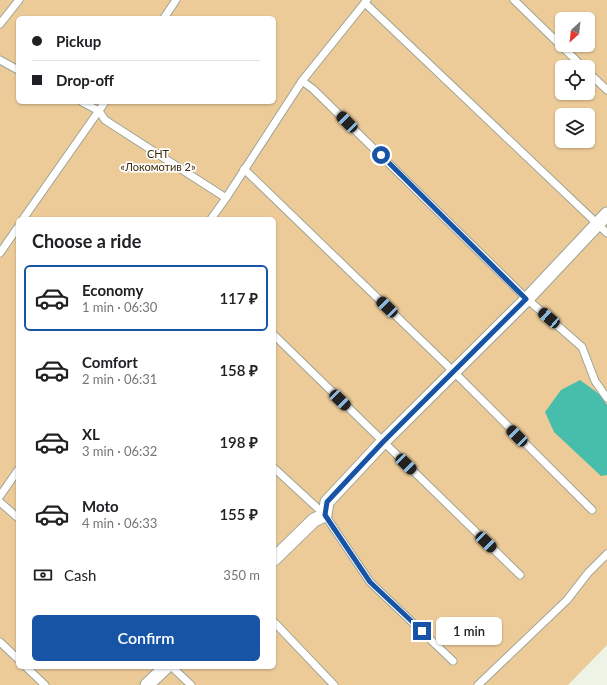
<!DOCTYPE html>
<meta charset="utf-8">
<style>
:root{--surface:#fff;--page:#f6f6f6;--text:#202124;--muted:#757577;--line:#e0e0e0;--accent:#1754a5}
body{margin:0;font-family:Lato,sans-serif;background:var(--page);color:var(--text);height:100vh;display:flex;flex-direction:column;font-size:15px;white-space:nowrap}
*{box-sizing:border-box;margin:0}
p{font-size:13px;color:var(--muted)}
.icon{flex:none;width:22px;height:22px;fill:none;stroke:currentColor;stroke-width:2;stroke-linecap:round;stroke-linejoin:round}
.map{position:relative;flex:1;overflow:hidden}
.drawer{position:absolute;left:16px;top:217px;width:260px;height:452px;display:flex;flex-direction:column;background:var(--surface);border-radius:6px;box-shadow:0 1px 3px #0004}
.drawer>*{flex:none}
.guide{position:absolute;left:16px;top:16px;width:260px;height:88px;border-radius:6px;box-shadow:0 1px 3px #0004;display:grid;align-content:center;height:88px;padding:0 16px;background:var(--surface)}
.needle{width:26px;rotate:207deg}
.tools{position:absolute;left:555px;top:12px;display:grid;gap:8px}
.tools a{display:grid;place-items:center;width:40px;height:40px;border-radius:6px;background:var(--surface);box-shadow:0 1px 3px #0004;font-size:20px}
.end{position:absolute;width:18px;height:18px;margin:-9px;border:5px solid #1754a5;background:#fff;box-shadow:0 0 0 2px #fff}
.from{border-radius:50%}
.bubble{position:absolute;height:28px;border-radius:6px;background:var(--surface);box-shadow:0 1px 3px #0004;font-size:13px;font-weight:600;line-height:28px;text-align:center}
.car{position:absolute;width:12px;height:24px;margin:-12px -6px;border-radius:5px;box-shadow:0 0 3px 1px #0007;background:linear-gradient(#222 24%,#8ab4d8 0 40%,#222 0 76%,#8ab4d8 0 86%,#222 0)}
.guide b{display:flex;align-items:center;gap:14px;height:38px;font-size:15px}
.guide b+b{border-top:1px solid var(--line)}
.guide i{width:10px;height:10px;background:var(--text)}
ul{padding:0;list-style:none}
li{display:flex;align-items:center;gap:12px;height:66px;margin:0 8px 6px;padding:0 8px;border:2px solid transparent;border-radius:6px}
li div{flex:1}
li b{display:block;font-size:15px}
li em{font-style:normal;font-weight:600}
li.on{border-color:var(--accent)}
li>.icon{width:36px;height:36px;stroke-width:1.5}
h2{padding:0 16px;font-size:18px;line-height:48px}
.pay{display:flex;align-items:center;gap:10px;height:44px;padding:0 16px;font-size:15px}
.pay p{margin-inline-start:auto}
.button{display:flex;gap:8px;margin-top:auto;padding:8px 16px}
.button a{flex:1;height:46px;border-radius:6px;background:var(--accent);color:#fff;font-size:16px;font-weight:600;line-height:46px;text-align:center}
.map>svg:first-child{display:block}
.green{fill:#eccb98;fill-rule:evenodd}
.water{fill:#46beab}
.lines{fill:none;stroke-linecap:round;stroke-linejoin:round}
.service-casing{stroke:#9da496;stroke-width:9}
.minor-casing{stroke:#9da496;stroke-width:15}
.service{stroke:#fff;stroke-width:7}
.minor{stroke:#fff;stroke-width:13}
.route{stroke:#1754a5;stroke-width:5}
.labels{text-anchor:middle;stroke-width:3.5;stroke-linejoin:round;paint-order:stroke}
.park-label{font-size:11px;fill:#3f2c09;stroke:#fff}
</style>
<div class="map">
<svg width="607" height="685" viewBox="0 0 607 685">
<rect width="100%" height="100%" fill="#edf4e6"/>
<path class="green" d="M0,0H607V645L568,685H0ZM18,18H274V102H18ZM562,19H588V45H562ZM562,67H588V93H562ZM562,115H588V141H562ZM18,219H274V667H18Z"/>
<polygon class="water" points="580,380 599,394 607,405 607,475 601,476 554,432 545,412 561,390"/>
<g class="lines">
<g class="service-casing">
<g id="service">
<polyline points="514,0 583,67"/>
<polyline points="365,3 607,233"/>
<polyline points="164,18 176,0"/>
<polyline points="0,24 19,0"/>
<polyline points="0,60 18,70"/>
<polyline points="588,72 607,90"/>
<polyline points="302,81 313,89 527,299 582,347 595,381 607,398"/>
<polyline points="82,102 99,111 105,120 226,198 302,81 367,0"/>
<polyline points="244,169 453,371 592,510"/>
<polyline points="23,219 105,102"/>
<polyline points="211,219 226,198"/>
<polyline points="0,253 18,227"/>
<polyline points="274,335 520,575"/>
<polyline points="274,468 325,515 370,582 453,661"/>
<polyline points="0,496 18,470"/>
<polyline points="0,502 18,518"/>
<polyline points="274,622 334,685"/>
<polyline points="0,642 18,659"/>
<polyline points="26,667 45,685"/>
<polyline points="172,667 191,685"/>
<polyline points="478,685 567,600 588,573 607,554"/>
</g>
</g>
<g class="minor-casing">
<g id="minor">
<polyline points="274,559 314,520 325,515 327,502 383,442 527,299 607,214"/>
<polyline points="147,685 166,667"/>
</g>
</g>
<use href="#service" class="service"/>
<use href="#minor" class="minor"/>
</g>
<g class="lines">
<polyline class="route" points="381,155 526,299 383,442 327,502 325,515 370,582 422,631"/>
</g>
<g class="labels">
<g class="park-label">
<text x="158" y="158">СНТ<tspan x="158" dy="13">«Локомотив 2»</tspan></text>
</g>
</g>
</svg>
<div class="tools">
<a><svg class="needle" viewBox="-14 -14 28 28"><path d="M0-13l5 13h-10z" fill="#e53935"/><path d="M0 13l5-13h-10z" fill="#757577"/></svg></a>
<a><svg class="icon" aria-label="locate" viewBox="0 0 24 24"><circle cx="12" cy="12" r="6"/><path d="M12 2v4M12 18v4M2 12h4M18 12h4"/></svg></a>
<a><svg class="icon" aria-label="layers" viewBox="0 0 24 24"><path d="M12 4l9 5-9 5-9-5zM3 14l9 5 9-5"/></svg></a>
</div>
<i class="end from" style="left:381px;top:155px"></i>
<i class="end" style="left:422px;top:631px"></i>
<div class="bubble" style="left:436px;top:617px;width:66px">1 min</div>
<i class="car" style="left:347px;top:122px;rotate:315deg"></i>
<i class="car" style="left:387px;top:307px;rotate:314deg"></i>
<i class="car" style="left:549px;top:318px;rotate:311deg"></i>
<i class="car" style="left:340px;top:400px;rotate:134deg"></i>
<i class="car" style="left:517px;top:436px;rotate:315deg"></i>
<i class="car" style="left:406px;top:464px;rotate:134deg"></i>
<i class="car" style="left:486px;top:542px;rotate:134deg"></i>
<div class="guide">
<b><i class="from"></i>Pickup</b>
<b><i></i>Drop-off</b>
</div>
<section class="drawer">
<h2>Choose a ride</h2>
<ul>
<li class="on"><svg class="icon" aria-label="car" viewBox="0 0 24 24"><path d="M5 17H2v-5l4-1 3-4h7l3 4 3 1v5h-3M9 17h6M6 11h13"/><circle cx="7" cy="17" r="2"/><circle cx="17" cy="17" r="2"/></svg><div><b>Economy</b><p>1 min · 06:30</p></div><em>117 ₽</em></li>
<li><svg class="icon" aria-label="car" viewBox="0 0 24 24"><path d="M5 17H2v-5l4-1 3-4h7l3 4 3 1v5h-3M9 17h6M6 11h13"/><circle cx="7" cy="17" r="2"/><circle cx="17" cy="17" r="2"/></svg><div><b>Comfort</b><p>2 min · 06:31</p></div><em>158 ₽</em></li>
<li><svg class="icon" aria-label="car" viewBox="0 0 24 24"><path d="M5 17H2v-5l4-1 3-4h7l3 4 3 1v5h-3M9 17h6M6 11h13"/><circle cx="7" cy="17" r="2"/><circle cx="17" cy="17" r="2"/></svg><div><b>XL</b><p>3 min · 06:32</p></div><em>198 ₽</em></li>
<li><svg class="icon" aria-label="car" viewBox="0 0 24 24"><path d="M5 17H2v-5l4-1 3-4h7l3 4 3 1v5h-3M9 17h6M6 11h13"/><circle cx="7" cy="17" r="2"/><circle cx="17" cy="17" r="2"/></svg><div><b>Moto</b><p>4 min · 06:33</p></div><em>155 ₽</em></li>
</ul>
<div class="pay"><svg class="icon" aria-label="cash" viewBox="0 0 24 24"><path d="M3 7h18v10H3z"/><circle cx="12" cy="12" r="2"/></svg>Cash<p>350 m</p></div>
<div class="button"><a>Confirm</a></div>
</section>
</div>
